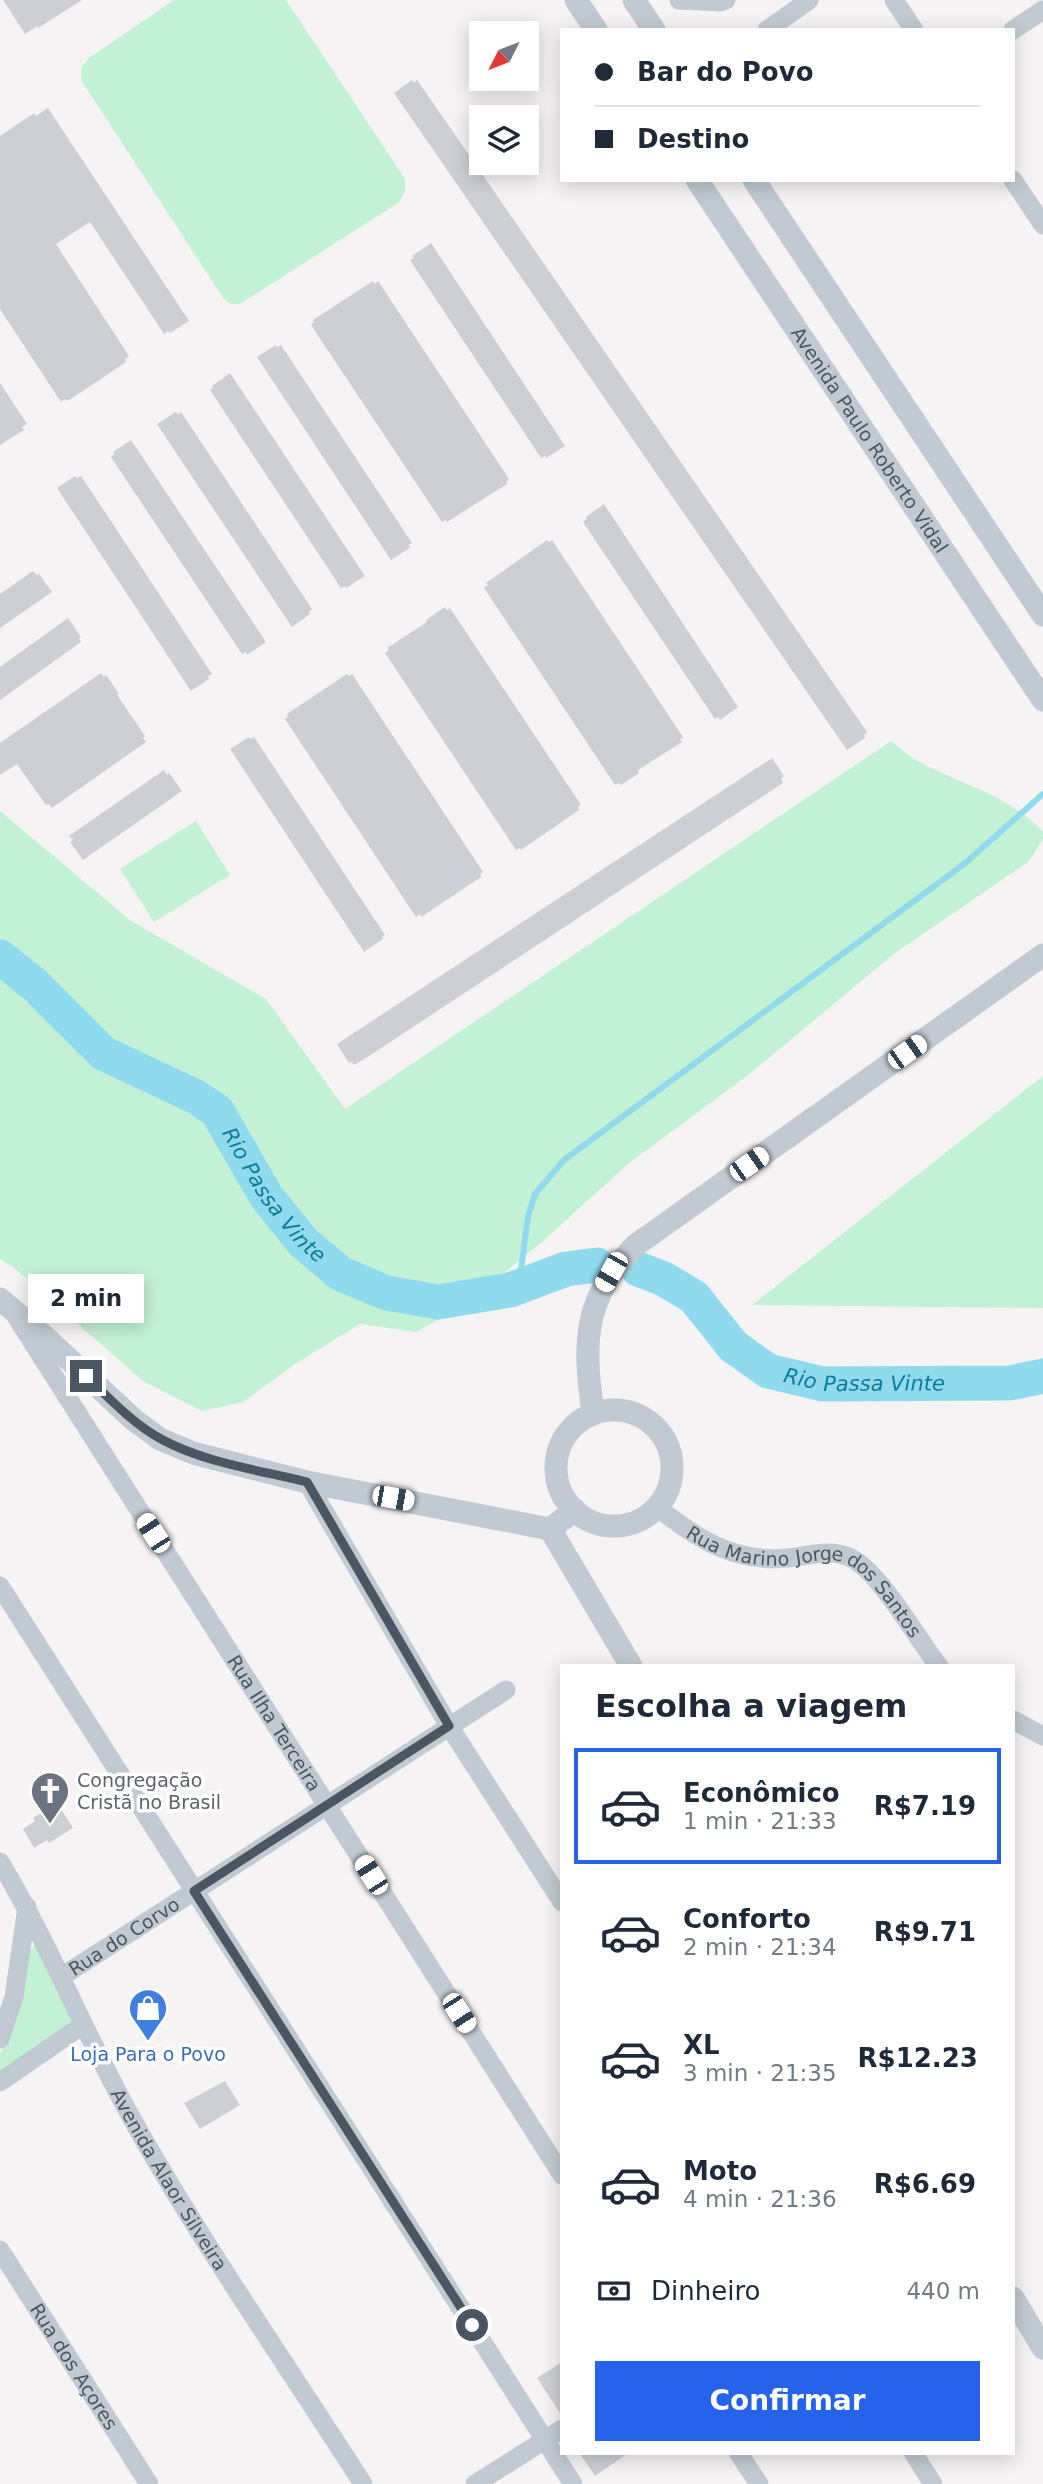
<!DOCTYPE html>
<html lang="pt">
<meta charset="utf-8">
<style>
:root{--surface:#fff;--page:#f2f2f3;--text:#1f2937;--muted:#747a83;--line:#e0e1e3;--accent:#2563eb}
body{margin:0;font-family:"DejaVu Sans",sans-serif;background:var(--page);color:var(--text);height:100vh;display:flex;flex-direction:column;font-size:26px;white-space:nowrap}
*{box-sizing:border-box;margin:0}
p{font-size:23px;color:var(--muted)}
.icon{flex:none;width:38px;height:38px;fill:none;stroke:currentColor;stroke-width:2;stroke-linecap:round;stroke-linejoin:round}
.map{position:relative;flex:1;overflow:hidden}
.sheet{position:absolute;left:560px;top:1664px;width:455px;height:791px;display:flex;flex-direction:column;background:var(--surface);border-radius:0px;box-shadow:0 4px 18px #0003}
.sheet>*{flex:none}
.banner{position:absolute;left:560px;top:28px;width:455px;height:154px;border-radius:0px;box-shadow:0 4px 18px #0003;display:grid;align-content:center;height:154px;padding:0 35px;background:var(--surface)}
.needle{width:46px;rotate:228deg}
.fabs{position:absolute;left:469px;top:21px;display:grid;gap:14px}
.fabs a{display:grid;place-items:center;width:70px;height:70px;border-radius:0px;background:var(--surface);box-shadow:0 4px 18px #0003;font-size:35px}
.end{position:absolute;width:32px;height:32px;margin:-16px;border:9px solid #4a5661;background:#fff;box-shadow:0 0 0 4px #fff}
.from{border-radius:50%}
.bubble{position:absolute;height:49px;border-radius:0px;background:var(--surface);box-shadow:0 4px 18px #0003;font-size:23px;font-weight:800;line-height:49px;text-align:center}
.car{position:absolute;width:21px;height:42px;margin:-21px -10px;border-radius:9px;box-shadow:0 0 5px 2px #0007;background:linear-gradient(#fff 24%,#345 0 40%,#fff 0 76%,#345 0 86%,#fff 0)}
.banner b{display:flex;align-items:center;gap:24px;height:66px;font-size:26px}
.banner b+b{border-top:2px solid var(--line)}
.banner i{width:18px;height:18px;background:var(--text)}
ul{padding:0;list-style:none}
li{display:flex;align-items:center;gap:21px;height:116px;margin:0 14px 10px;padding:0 21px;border:4px solid transparent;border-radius:0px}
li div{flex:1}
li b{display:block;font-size:26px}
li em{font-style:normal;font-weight:800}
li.active{border-color:var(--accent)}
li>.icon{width:63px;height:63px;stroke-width:1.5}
h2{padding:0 35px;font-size:32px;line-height:84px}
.pay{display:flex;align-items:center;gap:18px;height:77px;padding:0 35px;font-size:26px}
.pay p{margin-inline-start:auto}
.action{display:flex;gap:14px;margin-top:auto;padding:14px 35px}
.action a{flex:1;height:80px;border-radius:0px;background:var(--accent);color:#fff;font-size:28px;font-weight:800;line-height:80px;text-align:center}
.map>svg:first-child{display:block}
.green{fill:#c3f1d5}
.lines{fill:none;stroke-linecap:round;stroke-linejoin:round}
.stream{stroke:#90daee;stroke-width:6}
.river{stroke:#90daee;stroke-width:35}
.building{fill:#cdcfd5}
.minor{stroke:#c1cad2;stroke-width:19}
.tertiary{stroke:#c1cad2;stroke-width:23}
.route{stroke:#4a5661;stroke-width:9}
.labels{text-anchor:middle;stroke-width:7;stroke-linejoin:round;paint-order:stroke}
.street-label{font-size:19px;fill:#4a5661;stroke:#fff}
.worship-label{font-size:19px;fill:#5b616d;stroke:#fff;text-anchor:start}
.shop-label{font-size:19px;fill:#366cbe;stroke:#fff}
.water-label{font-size:21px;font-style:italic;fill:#0c7c9b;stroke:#fff}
</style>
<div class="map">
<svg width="1043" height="2484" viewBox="0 0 1043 2484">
<rect width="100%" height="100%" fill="#f5f3f3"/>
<g class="green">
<polygon points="174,0 286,0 405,179 405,192 398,203 240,304 231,304 224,299 81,80 81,68 89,58"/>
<path d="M891,741C900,748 910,757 921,763C961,784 1012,797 1043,832V839L1028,862L895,953L747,1076L629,1163L542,1242L463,1306L416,1332L360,1324L295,1364L243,1402L202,1411L143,1381L13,1267L0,1259V811L131,921L266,999L345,1109Z"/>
<polygon points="196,821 230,875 154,922 120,869"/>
<polygon points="1043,1076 1043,1308 752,1305"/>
<polygon points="35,1945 77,2022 0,2073 0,2054 12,2030 27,1953"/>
</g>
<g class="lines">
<polyline class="stream" points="510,1290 520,1277 528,1216 535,1194 564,1160 964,864 1043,794"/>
<g class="river">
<path id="s1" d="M0,957L35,985L103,1053L196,1097L217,1111L266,1196L303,1242L341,1274L387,1293L438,1302L510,1290L566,1269L597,1265"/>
<path id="s2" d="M638,1269L664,1279L694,1297L733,1346L768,1371L823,1384L1010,1383L1043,1376"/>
</g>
</g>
<g class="building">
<polygon points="3,0 82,0 38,28 37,26 25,34"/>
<polygon points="412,80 414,83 417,80 431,100 867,732 864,735 865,738 847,750 394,93"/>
<polygon points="48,108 189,321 170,333 168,331 164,334 90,222 82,227 56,244 129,356 125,359 126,362 86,389 67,401 65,399 61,402 0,309 0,136 34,113 36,116"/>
<polygon points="431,243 565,446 546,458 545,456 541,458 410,260 414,258 412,256"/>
<polygon points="373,281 375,284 378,281 509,479 506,482 507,484 447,522 445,520 442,522 311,325 314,322 313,320"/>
<polygon points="276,345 278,347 281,345 412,543 409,545 410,548 391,560 257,357"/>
<polygon points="230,373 365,576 346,588 345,586 341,588 210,390 213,388 212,386"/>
<polygon points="0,383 27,424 22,427 24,430 0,445"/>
<polygon points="176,412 178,414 181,412 312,609 309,612 310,614 292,627 157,424"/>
<polygon points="131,440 266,642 247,655 246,652 242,654 111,457 114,454 113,452"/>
<polygon points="75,476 77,478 81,476 212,674 208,676 209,679 191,691 57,488"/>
<polygon points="604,504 738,707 720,720 718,717 715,719 583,522 587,519 586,517"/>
<polygon points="547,540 549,542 552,540 683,737 680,740 682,742 638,770 639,773 621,785 619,783 615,785 484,588 488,585 486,583"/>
<polygon points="33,571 37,575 39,574 52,592 0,628 0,594"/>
<polygon points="445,607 447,610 450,608 581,805 578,807 579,810 521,850 520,848 516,850 385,653 389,650 387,648 427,622 426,620"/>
<polygon points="68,618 81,637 79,638 81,642 0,700 0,667"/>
<polygon points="101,673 104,677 106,675 119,694 117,695 145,736 143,738 146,742 52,808 49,804 46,805 17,764 0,775 0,743"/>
<polygon points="347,674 349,676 352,674 483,872 480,874 481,877 421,917 420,914 416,917 285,719 288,717 287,714"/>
<polygon points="249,737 250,739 254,737 385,935 382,937 383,939 364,952 230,749"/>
<polygon points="772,758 784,776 781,779 783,783 366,1058 354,1065 352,1062 349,1063 337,1044"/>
<polygon points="164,770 167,775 169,773 182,791 83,860 70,842 73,840 69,836"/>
<polygon points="57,1803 73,1828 49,1843 47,1840 34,1848 23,1829 35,1821 33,1818"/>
<polygon points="225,2081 240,2105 200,2129 184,2103"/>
<polygon points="562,2362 562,2416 537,2378"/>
<polygon points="580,2454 627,2454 595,2476"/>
</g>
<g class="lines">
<g class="minor">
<polyline points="679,0 720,2 726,0"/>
<polyline points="894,0 914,30"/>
<polyline points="767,30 809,0"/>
<polyline points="1013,30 1043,10"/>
<polyline points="1013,180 1043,225"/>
<path id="s3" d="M17,1318L562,2175"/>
<polyline points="307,1482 449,1726 562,1902"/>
<path id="s4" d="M657,1507C697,1539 734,1563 788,1558C810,1556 830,1548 851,1558C880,1572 917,1639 939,1666"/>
<polyline points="0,1586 573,2484"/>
<polyline points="1013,1720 1043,1736"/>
<path id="s5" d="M0,1862C51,1947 87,2040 136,2126C205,2248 287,2365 363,2484"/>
<path id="s6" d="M61,1977L506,1690"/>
<polyline points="0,2039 14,1997 27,1907"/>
<polyline points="0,2082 83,2025"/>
<path id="s7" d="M0,2250L149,2484"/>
<polyline points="739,2454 759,2484"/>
<polyline points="914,2454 933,2484"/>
<polyline points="475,2484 562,2429"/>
</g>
<g class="tertiary">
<polyline points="576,0 596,30"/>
<polyline points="634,0 654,30"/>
<path id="s8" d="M697,180L1043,700"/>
<polyline points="754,180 1043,615"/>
<polyline points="0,1299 46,1338 134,1420 160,1439 193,1453 307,1482 550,1529 575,1510"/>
<circle cx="614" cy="1468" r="58"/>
<path d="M593,1413C583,1343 583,1297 636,1245L1043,955"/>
<polyline points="550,1529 631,1666"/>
<polyline points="1013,2298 1043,2348"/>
</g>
</g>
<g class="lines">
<path class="route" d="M86,1376C109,1398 133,1424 161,1439C205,1463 259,1470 307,1482L449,1726L194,1891L472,2325"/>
</g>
<defs>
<g id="church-pin" transform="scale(2.0125)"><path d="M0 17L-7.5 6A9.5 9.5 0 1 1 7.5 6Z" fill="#6b7280" stroke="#fff"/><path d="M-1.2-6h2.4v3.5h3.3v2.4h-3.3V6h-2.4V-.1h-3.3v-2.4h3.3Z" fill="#fff"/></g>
<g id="shop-pin" transform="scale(2.0125)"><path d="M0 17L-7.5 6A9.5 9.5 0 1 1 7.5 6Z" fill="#3f7fe0" stroke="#fff"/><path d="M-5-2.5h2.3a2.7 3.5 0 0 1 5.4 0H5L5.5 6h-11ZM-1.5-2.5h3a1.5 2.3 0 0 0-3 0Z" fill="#fff"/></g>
</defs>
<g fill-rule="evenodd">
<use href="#church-pin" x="50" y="1791"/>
<use href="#shop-pin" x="148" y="2008"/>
</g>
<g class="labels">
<g class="street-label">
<text dy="7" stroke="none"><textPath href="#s8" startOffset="312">Avenida Paulo Roberto Vidal</textPath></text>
<text dy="7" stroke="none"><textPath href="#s4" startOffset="175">Rua Marino Jorge dos Santos</textPath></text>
<text dy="7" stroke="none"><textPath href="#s3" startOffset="480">Rua Ilha Terceira</textPath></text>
<text dy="7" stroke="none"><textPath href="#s6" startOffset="75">Rua do Corvo</textPath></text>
<text dy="7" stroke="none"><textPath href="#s5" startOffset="360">Avenida Alaor Silveira</textPath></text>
<text dy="7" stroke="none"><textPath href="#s7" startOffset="138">Rua dos Açores</textPath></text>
</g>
<g class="worship-label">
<text x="77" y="1787">Congregação<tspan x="77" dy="22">Cristã no Brasil</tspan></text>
</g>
<g class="shop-label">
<text x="148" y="2061">Loja Para o Povo</text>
</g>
<g class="water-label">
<text dy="7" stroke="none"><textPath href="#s1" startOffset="371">Rio Passa Vinte</textPath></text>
<text dy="7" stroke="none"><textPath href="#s2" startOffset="266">Rio Passa Vinte</textPath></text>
</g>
</g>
</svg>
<div class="fabs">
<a><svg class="needle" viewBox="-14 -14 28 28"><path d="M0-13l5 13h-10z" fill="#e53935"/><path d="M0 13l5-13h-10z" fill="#747a83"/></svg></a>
<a><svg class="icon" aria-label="layers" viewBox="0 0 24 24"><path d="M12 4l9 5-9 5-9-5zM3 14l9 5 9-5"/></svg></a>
</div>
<i class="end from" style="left:472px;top:2325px"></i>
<i class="end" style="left:86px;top:1376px"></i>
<div class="bubble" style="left:28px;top:1274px;width:116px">2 min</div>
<i class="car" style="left:907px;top:1052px;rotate:55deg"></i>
<i class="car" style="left:749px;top:1164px;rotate:55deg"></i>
<i class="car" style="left:611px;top:1272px;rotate:210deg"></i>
<i class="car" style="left:393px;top:1498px;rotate:100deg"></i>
<i class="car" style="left:153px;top:1533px;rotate:327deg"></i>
<i class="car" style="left:371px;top:1875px;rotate:328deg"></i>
<i class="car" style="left:459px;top:2013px;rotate:147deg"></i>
<div class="banner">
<b><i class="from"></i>Bar do Povo</b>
<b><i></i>Destino</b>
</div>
<section class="sheet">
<h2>Escolha a viagem</h2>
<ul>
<li class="active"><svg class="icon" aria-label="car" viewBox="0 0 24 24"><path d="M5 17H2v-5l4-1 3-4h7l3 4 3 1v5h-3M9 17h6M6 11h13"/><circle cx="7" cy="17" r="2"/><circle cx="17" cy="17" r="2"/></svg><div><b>Econômico</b><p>1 min · 21:33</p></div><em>R$7.19</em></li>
<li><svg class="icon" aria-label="car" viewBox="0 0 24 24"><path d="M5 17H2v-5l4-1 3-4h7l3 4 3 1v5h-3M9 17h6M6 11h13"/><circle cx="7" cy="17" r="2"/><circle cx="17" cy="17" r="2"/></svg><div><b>Conforto</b><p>2 min · 21:34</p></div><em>R$9.71</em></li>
<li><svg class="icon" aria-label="car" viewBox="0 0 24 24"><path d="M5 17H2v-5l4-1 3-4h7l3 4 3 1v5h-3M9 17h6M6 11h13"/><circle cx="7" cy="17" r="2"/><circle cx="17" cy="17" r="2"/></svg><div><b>XL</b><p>3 min · 21:35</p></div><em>R$12.23</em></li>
<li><svg class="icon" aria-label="car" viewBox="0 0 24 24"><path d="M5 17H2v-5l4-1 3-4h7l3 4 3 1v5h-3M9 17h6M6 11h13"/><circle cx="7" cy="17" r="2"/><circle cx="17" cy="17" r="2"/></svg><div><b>Moto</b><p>4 min · 21:36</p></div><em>R$6.69</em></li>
</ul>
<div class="pay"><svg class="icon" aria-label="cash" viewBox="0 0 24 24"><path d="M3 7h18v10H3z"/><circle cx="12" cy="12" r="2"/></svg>Dinheiro<p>440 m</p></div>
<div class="action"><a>Confirmar</a></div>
</section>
</div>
